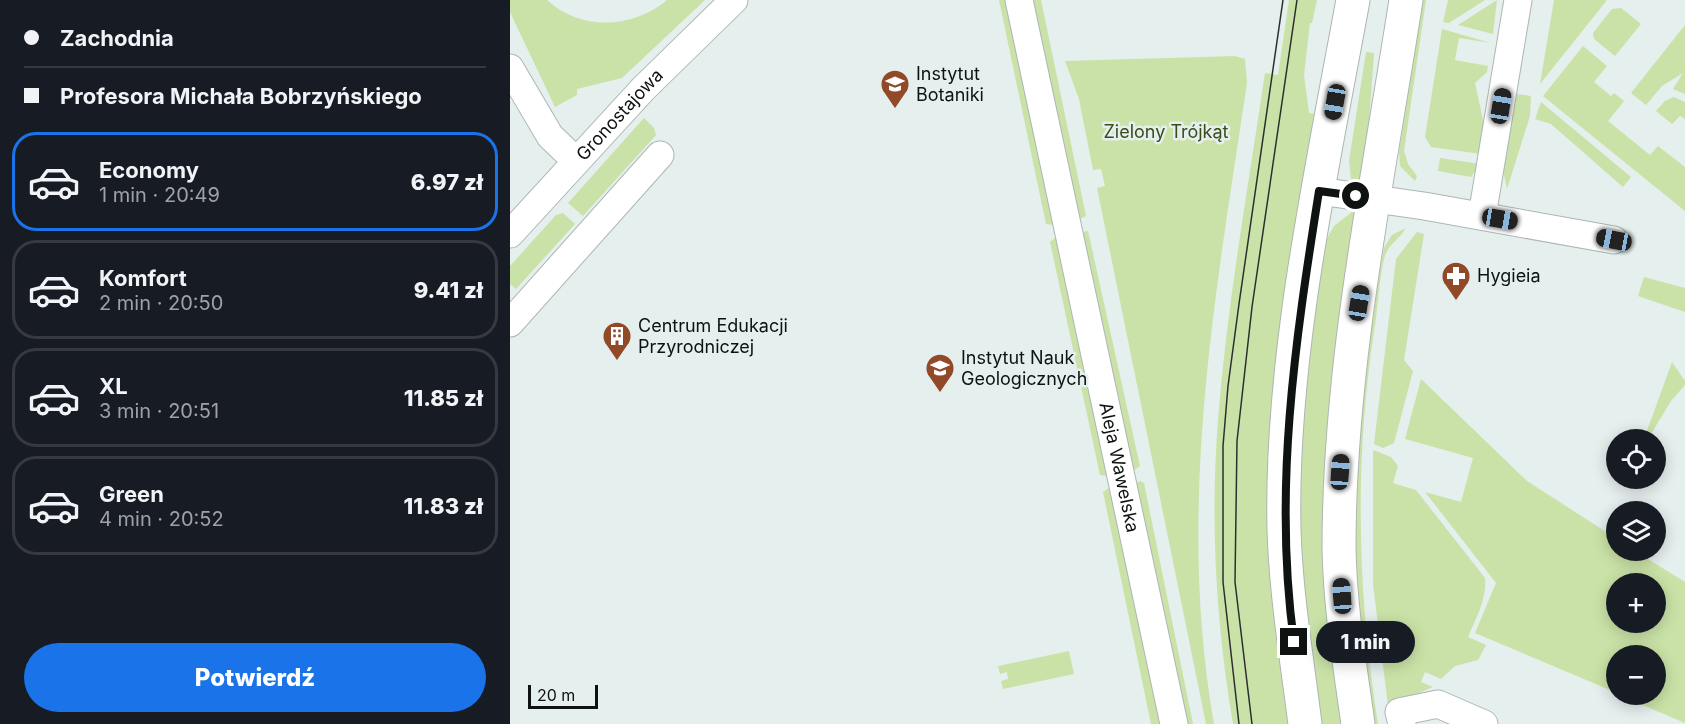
<!DOCTYPE html>
<html lang="pl">
<meta charset="utf-8">
<style>
:root{--surface:#171b24;--page:#20242c;--text:#f1f3f6;--muted:#9ea1a6;--line:#363941;--accent:#1a73e8}
body{margin:0;font-family:Inter,sans-serif;background:var(--page);color:var(--text);height:100vh;display:flex;flex-direction:column;font-size:22px;white-space:nowrap}
*{box-sizing:border-box;margin:0}
p{font-size:20px;color:var(--muted)}
.icon{flex:none;width:33px;height:33px;fill:none;stroke:currentColor;stroke-width:2;stroke-linecap:round;stroke-linejoin:round}
.map{position:relative;flex:1;overflow:hidden}
.drawer{display:flex;flex-direction:column;background:var(--surface);width:510px}
.drawer>*{flex:none}
.top-card{display:grid;align-content:center;height:132px;padding:0 24px;background:var(--surface)}
.controls{position:absolute;left:1096px;top:429px;display:grid;gap:12px}
.controls a{display:grid;place-items:center;width:60px;height:60px;border-radius:50%;background:var(--surface);box-shadow:0 3px 15px #0003;font-size:30px}
.scale{position:absolute;left:18px;bottom:15px;width:70px;box-sizing:border-box;padding-left:6px;border:3px solid #0e1211;border-top:0;font-size:16px;line-height:21px;white-space:nowrap;color:#0e1211;-webkit-text-stroke:4px #e5efed;paint-order:stroke}
.end{position:absolute;width:27px;height:27px;margin:-14px;border:8px solid #0e1211;background:#fff;box-shadow:0 0 0 3px #fff}
.from{border-radius:50%}
.bubble{position:absolute;height:42px;border-radius:21px;background:var(--surface);box-shadow:0 3px 15px #0003;font-size:20px;font-weight:800;line-height:42px;text-align:center}
.car{position:absolute;width:18px;height:36px;margin:-18px -9px;border-radius:8px;box-shadow:0 0 4px 2px #0007;background:linear-gradient(#222 24%,#8ab4d8 0 40%,#222 0 76%,#8ab4d8 0 86%,#222 0)}
.top-card b{display:flex;align-items:center;gap:21px;height:57px;font-size:22px}
.top-card b+b{border-top:2px solid var(--line)}
.top-card i{width:15px;height:15px;background:var(--text)}
ul{padding:0;list-style:none}
li{display:flex;align-items:center;gap:18px;height:99px;margin:0 12px 9px;padding:0 12px;border:3px solid var(--line);border-radius:24px}
li div{flex:1}
li b{display:block;font-size:22px}
li em{font-style:normal;font-weight:800}
li.current{border-color:var(--accent)}
li>.icon{width:54px;height:54px;stroke-width:1.5}
.cta{display:flex;gap:12px;margin-top:auto;padding:12px 24px}
.cta a{flex:1;height:69px;border-radius:36px;background:var(--accent);color:#fff;font-size:24px;font-weight:800;line-height:69px;text-align:center}
main{display:flex;flex:1;min-height:0}
.map>svg:first-child{display:block}
.green{fill:#cae2a7;fill-rule:evenodd}
.lines{fill:none;stroke-linecap:round;stroke-linejoin:round}
.street-casing{stroke:#acb6b4;stroke-width:29}
.secondary-casing{stroke:#acb6b4;stroke-width:35}
.street{stroke:#fff;stroke-width:27}
.secondary{stroke:#fff;stroke-width:33}
.tram{stroke:#2b302f;stroke-width:1.5}
.route{stroke:#0e1211;stroke-width:8}
.labels{text-anchor:middle;stroke-width:5;stroke-linejoin:round;paint-order:stroke}
.poi-label{font-size:18px;fill:#0e1211;stroke:#e5efed;text-anchor:start}
.street-label{font-size:18px;fill:#0e1211;stroke:#e5efed}
.park-label{font-size:18px;fill:#3b4c1a;stroke:#e5efed}
</style>
<main>
<section class="drawer">
<div class="top-card">
<b><i class="from"></i>Zachodnia</b>
<b><i></i>Profesora Michała Bobrzyńskiego</b>
</div>
<ul>
<li class="current"><svg class="icon" aria-label="car" viewBox="0 0 24 24"><path d="M5 17H2v-5l4-1 3-4h7l3 4 3 1v5h-3M9 17h6M6 11h13"/><circle cx="7" cy="17" r="2"/><circle cx="17" cy="17" r="2"/></svg><div><b>Economy</b><p>1 min · 20:49</p></div><em>6.97 zł</em></li>
<li><svg class="icon" aria-label="car" viewBox="0 0 24 24"><path d="M5 17H2v-5l4-1 3-4h7l3 4 3 1v5h-3M9 17h6M6 11h13"/><circle cx="7" cy="17" r="2"/><circle cx="17" cy="17" r="2"/></svg><div><b>Komfort</b><p>2 min · 20:50</p></div><em>9.41 zł</em></li>
<li><svg class="icon" aria-label="car" viewBox="0 0 24 24"><path d="M5 17H2v-5l4-1 3-4h7l3 4 3 1v5h-3M9 17h6M6 11h13"/><circle cx="7" cy="17" r="2"/><circle cx="17" cy="17" r="2"/></svg><div><b>XL</b><p>3 min · 20:51</p></div><em>11.85 zł</em></li>
<li><svg class="icon" aria-label="car" viewBox="0 0 24 24"><path d="M5 17H2v-5l4-1 3-4h7l3 4 3 1v5h-3M9 17h6M6 11h13"/><circle cx="7" cy="17" r="2"/><circle cx="17" cy="17" r="2"/></svg><div><b>Green</b><p>4 min · 20:52</p></div><em>11.83 zł</em></li>
</ul>
<div class="cta"><a>Potwierdź</a></div>
</section>
<div class="map">
<svg width="1175" height="724" viewBox="0 0 1175 724">
<rect width="100%" height="100%" fill="#e5efed"/>
<g class="green">
<path d="M0,0H37C70,31 123,29 157,0H195L112,78L67,89V95L45,107L0,12Z"/>
<polygon points="489,0 498,0 546,222 543,225 536,224"/>
<polygon points="521,0 531,0 576,216 570,219"/>
<path d="M779,0H807L802,23H800L794,75L799,113L808,114L770,350L783,724H723C706,624 700,522 708,420C717,304 738,189 755,73L768,75Z"/>
<polygon points="912,0 916,0 894,151 898,164 907,176 905,181 890,166 889,152"/>
<polygon points="938,0 975,0 939,23 933,22"/>
<polygon points="987,0 983,34 948,25"/>
<polygon points="1044,0 1097,0 1030,84"/>
<polygon points="1111,8 1131,24 1105,56 1084,39 1083,33 1102,9"/>
<polygon points="1175,25 1175,94 1163,89 1173,73 1152,86 1136,105 1121,93"/>
<polygon points="932,29 981,43 949,38 945,60 978,66 977,72 965,83 975,129 971,154 921,147 915,137"/>
<polygon points="1073,46 1097,66 1084,82 1101,96 1104,93 1114,101 1098,121 1140,155 1148,146 1175,167 1175,211 1033,96"/>
<polygon points="856,52 864,53 855,178 853,183 844,183 841,179 839,161"/>
<path d="M725,56L735,59L737,83C705,298 666,507 704,724H696L587,188L595,186L591,169L583,170L569,99L555,61Z"/>
<polygon points="1007,94 1021,96 1020,116 997,189 993,170"/>
<polygon points="1164,97 1175,102 1175,119 1170,116 1162,124 1146,111 1155,101"/>
<polygon points="1031,102 1121,177 1113,187 1041,124 1025,119"/>
<polygon points="134,118 144,128 146,135 73,216 58,203"/>
<polygon points="930,158 970,164 961,177 928,171"/>
<polygon points="842,212 845,213 837,724 809,724 789,578 790,419 814,244 824,226"/>
<polygon points="53,213 65,224 6,289 0,284 0,266 46,215"/>
<path d="M896,228C891,237 880,244 876,253C870,268 868,308 865,325C844,459 847,590 868,724H864L849,621L844,512L853,370L874,248L882,235Z"/>
<polygon points="578,231 630,466 624,470 620,468 572,232"/>
<polygon points="907,232 914,234 894,360 903,371 884,443 873,448 864,444 886,259"/>
<polygon points="546,237 599,473 596,476 590,475 540,242"/>
<polygon points="1134,277 1175,288 1175,312 1128,296"/>
<polygon points="1162,362 1175,381 1175,385 1161,401 1138,439 1134,439"/>
<path d="M911,379L1017,481L1107,539V550L1125,551L1175,582V723L1109,695L1146,694V656H1107V693L965,633L986,583L915,492L951,502L963,458L895,439ZM1107,584H1146V622H1107Z"/>
<path d="M863,450L881,457L888,466L883,483L906,490L975,578C977,599 966,618 958,637L976,645L968,660L945,666L931,679L915,672L911,682L923,687L878,706L863,584Z"/>
<polygon points="630,481 634,483 683,724 674,724 624,485"/>
<polygon points="599,488 603,490 650,724 641,724 593,492"/>
<polygon points="559,651 564,674 493,689 491,681 498,679 497,672 490,674 488,666"/>
</g>
<g class="lines">
<g class="street-casing">
<g id="street">
<path id="s1" d="M509,0L664,724"/>
<polyline points="0,68 40,136 66,161"/>
<polyline points="809,191 914,206 1104,240"/>
<polyline points="972,216 1008,0"/>
<path id="s2" d="M0,234L133,89L224,0"/>
<polyline points="0,323 150,155"/>
<polyline points="892,724 889,712 928,704 974,724"/>
</g>
</g>
<g class="secondary-casing">
<g id="secondary">
<path d="M795,724C787,660 776,595 774,530C770,358 812,170 843,0"/>
<path d="M848,724C840,666 830,607 829,548C829,364 868,181 896,0"/>
</g>
</g>
<use href="#street" class="street"/>
<use href="#secondary" class="secondary"/>
<g class="tram">
<polyline points="729,724 713,582 713,446 718,386 729,304 773,0"/>
<polyline points="742,724 725,582 727,441 742,307 787,0"/>
</g>
</g>
<g class="lines">
<path class="route" d="M784,642C763,490 785,342 809,191L846,196"/>
</g>
<defs>
<g id="university-pin" transform="scale(1.5)"><path d="M0 17L-7.5 6A9.5 9.5 0 1 1 7.5 6Z" fill="#914927" stroke="#e5efed"/><path d="M0-5L7-2L0 1L-7-2ZM-4 1L0 2.5L4 1V4Q0 6-4 4Z" fill="#fff"/></g>
<g id="pharmacy-pin" transform="scale(1.5)"><path d="M0 17L-7.5 6A9.5 9.5 0 1 1 7.5 6Z" fill="#914927" stroke="#e5efed"/><path d="M-2-6h4v4h4v4h-4v4h-4v-4h-4v-4h4Z" fill="#fff"/></g>
<g id="building-pin" transform="scale(1.5)"><path d="M0 17L-7.5 6A9.5 9.5 0 1 1 7.5 6Z" fill="#914927" stroke="#e5efed"/><path d="M-4-6H4V6H1V3H-1V6H-4ZM-2.5-4.3h1.7v1.8h-1.7ZM.8-4.3h1.7v1.8H.8ZM-2.5-1h1.7V.8h-1.7ZM.8-1h1.7V.8H.8Z" fill="#fff"/></g>
</defs>
<g fill-rule="evenodd">
<use href="#university-pin" x="385" y="84"/>
<use href="#pharmacy-pin" x="946" y="276"/>
<use href="#building-pin" x="107" y="336"/>
<use href="#university-pin" x="430" y="368"/>
</g>
<g class="labels">
<g class="poi-label">
<text x="406" y="80">Instytut<tspan x="406" dy="21">Botaniki</tspan></text>
<text x="967" y="282">Hygieia</text>
<text x="128" y="332">Centrum Edukacji<tspan x="128" dy="21">Przyrodniczej</tspan></text>
<text x="451" y="364">Instytut Nauk<tspan x="451" dy="21">Geologicznych</tspan></text>
</g>
<g class="street-label">
<text dy="6" stroke="none"><textPath href="#s2" startOffset="162">Gronostajowa</textPath></text>
<text dy="6" stroke="none"><textPath href="#s1" startOffset="478">Aleja Wawelska</textPath></text>
</g>
<g class="park-label">
<text x="656" y="138">Zielony Trójkąt</text>
</g>
</g>
</svg>
<div class="controls">
<a><svg class="icon" aria-label="locate" viewBox="0 0 24 24"><circle cx="12" cy="12" r="6"/><path d="M12 2v4M12 18v4M2 12h4M18 12h4"/></svg></a>
<a><svg class="icon" aria-label="layers" viewBox="0 0 24 24"><path d="M12 4l9 5-9 5-9-5zM3 14l9 5 9-5"/></svg></a>
<a>+</a>
<a>−</a>
</div>
<div class="scale">20 m</div>
<i class="end from" style="left:846px;top:196px"></i>
<i class="end" style="left:784px;top:642px"></i>
<div class="bubble" style="left:806px;top:621px;width:99px">1 min</div>
<i class="car" style="left:825px;top:102px;rotate:190deg"></i>
<i class="car" style="left:991px;top:106px;rotate:9deg"></i>
<i class="car" style="left:990px;top:219px;rotate:100deg"></i>
<i class="car" style="left:1104px;top:240px;rotate:281deg"></i>
<i class="car" style="left:849px;top:303px;rotate:9deg"></i>
<i class="car" style="left:830px;top:472px;rotate:4deg"></i>
<i class="car" style="left:832px;top:596px;rotate:356deg"></i>
</div>
</main>
